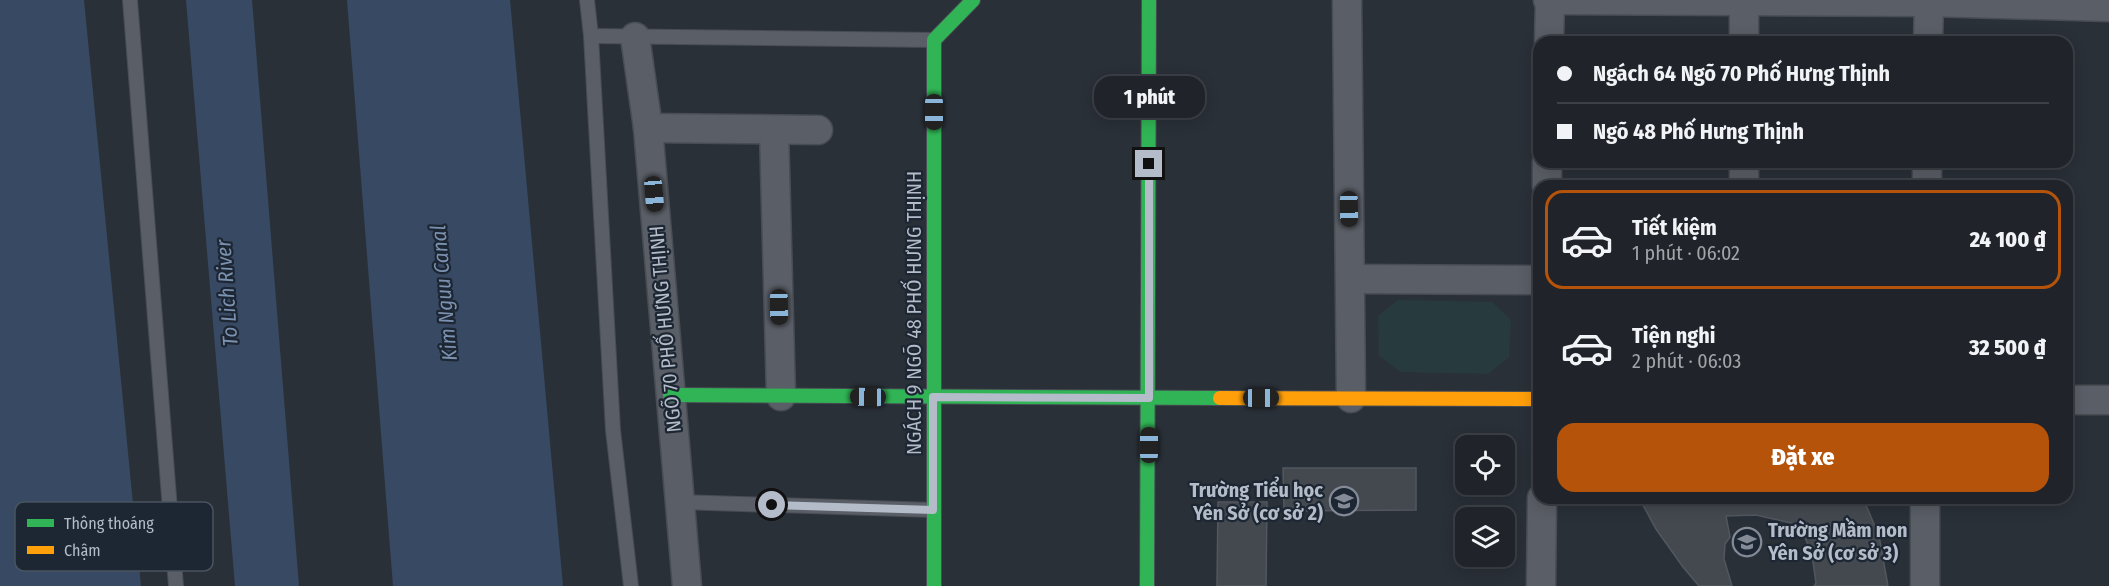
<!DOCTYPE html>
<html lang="vi">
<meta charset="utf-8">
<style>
:root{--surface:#20242a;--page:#2d3036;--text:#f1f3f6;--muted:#a2a4a8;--line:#3d4147;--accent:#b45309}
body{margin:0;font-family:"Fira Sans Condensed",sans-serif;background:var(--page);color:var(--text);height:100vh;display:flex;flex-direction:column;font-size:22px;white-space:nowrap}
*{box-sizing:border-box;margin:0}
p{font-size:20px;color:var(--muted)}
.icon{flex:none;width:33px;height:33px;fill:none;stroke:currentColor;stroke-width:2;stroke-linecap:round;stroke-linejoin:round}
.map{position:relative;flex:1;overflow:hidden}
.panel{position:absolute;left:1533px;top:180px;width:540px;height:324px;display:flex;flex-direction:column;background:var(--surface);border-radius:18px;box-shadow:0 3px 15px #0003,0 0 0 2px var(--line)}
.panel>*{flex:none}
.guide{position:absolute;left:1533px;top:36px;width:540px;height:132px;border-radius:18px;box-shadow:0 3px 15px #0003,0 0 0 2px var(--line);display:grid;align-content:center;height:132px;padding:0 24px;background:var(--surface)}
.fabs{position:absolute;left:1455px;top:435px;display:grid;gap:12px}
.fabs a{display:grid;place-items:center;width:60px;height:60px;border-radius:12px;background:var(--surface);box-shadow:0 3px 15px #0003,0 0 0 2px var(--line);font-size:30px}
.end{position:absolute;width:27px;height:27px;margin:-14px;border:8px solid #b4bcc9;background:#111;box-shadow:0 0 0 3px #111}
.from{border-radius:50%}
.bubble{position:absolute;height:42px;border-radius:18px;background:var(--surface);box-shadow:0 3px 15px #0003,0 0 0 2px var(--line);font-size:20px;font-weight:800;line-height:42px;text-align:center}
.car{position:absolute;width:18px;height:36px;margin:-18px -9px;border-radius:8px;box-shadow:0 0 4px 2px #0007;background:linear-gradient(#222 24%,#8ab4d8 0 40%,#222 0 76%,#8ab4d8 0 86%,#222 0)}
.guide b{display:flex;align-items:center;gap:21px;height:57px;font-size:22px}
.guide b+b{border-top:2px solid var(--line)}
.guide i{width:15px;height:15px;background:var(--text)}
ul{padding:10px 0 0;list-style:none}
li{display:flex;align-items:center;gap:18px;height:99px;margin:0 12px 9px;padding:0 12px;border:3px solid transparent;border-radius:18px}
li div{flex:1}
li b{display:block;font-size:22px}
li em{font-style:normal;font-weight:800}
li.current{border-color:var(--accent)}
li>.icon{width:54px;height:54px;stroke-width:1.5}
.primary-button{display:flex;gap:12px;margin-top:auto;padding:12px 24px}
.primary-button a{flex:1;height:69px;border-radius:18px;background:var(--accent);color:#fff;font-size:24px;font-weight:800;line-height:69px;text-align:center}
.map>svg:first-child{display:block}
.green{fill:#273a3e}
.water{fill:#384963}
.building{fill:#444950;stroke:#52575f;stroke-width:1.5}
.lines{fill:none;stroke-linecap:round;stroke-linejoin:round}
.lane-casing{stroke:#484c53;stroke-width:16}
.street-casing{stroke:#484c53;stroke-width:31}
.fast-casing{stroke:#484c53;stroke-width:16}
.slow-casing{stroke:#484c53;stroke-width:16}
.lane{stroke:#5a5e66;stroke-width:14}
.street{stroke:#5a5e66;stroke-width:28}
.fast{stroke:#30b455;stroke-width:14}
.slow{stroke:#ff9f0a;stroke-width:14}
.route{stroke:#b4bcc9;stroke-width:8}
.labels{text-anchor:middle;stroke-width:4.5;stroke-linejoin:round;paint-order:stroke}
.street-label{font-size:20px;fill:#b4bcc9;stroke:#1d2633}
.poi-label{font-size:20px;font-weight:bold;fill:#b4bcc9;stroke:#1d2633;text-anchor:end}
.water-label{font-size:21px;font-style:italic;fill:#7c92b1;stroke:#1d2633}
.key{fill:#1d2633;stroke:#4a5360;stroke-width:1.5}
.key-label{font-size:16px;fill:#b4bcc9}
</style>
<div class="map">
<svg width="2109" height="586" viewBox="0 0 2109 586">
<rect width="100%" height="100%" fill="#2a3038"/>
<polygon class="green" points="1398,300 1492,302 1511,320 1509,357 1488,374 1401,372 1379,356 1378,316"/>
<g class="water">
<polygon points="0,0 84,0 141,586 0,586"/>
<polygon points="186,0 252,0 299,586 235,586"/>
<polygon points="347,0 510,0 563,586 393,586"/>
</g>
<g class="building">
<polygon points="1283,468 1416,468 1416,510 1284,511"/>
<polygon points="1639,498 1863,498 1879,536 1888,586 1814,586 1816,583 1812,555 1800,525 1756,515 1726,516 1730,537 1725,544 1724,559 1732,586 1699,586 1683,567 1656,529"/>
<polygon points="1218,502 1267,502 1266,586 1217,586"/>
</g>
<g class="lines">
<g class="lane-casing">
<g id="lane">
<polyline points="130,0 176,586"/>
<polyline points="587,0 591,36 613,430 631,586"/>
<polyline points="591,36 934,40"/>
<polyline points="679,502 933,510"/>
</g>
</g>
<g class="street-casing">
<g id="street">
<polyline points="1347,0 1351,398"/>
<polyline points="1548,0 1929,2 2109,7"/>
<polyline points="1744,1 1744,42"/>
<polyline points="635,37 648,128 687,586"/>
<polyline points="1549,42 1550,0"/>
<polyline points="1928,42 1929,2"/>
<polyline points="648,128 818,130"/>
<polyline points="774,130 781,396"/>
<polyline points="1744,162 1744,186"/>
<polyline points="1547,186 1547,162"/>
<polyline points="1927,186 1927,162"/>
<polyline points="1350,279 1539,280"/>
<polyline points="2067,400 2109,400"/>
<polyline points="1541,586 1542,498"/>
<polyline points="1925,586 1925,498"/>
</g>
</g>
<g class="fast-casing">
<g id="fast">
<polyline points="670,395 1220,398"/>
<polyline points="934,586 934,40 973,0"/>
<polyline points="1147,586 1149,0"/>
</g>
</g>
<g class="slow-casing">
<polyline id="slow" points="1220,398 1539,399"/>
</g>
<use href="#lane" class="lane"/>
<use href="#street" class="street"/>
<use href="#fast" class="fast"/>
<use href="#slow" class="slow"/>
</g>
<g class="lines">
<polyline class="route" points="772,505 933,510 933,397 1149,398 1149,164"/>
</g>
<defs>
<g id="school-ring" transform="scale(1.5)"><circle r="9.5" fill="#1d2633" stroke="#848b96" stroke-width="1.5"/><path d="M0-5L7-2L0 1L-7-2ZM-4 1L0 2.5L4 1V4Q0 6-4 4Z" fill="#848b96"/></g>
</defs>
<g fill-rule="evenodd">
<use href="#school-ring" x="1344" y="501"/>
<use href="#school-ring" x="1747" y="542"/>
</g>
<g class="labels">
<g class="street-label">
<text transform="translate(914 313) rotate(-90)" y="7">NGÁCH 9 NGÕ 48 PHỐ HƯNG THỊNH</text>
<text transform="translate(665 329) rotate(-95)" y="7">NGÕ 70 PHỐ HƯNG THỊNH</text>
</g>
<g class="poi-label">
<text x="1323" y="497">Trường Tiểu học<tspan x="1323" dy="23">Yên Sở (cơ sở 2)</tspan></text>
<text x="1768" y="537" text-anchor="start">Trường Mầm non<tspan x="1768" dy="23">Yên Sở (cơ sở 3)</tspan></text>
</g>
<g class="water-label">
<text transform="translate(227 293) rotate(-94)" y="7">To Lich River</text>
<text transform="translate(444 293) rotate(-95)" y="7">Kim Nguu Canal</text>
</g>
</g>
<rect x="15" y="502" width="198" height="69" rx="9" class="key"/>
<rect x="27" y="519" width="27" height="8" fill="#30b455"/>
<rect x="27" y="546" width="27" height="8" fill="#ff9f0a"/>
<g class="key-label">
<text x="64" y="529">Thông thoáng</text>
<text x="64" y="556">Chậm</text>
</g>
</svg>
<div class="fabs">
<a><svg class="icon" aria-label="locate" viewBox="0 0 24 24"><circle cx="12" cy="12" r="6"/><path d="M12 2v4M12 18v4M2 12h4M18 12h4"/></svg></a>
<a><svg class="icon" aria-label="layers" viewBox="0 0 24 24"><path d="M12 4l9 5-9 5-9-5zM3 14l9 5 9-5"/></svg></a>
</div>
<i class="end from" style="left:772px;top:505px"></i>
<i class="end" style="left:1149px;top:164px"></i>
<div class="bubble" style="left:1094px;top:76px;width:111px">1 phút</div>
<i class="car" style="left:934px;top:112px;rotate:180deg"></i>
<i class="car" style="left:654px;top:194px;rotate:175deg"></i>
<i class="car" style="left:1349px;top:209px;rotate:179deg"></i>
<i class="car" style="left:779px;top:307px;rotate:179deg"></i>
<i class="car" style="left:868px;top:397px;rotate:271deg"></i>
<i class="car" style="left:1261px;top:398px;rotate:90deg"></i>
<i class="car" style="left:1149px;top:445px;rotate:0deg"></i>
<div class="guide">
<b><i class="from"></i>Ngách 64 Ngõ 70 Phố Hưng Thịnh</b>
<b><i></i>Ngõ 48 Phố Hưng Thịnh</b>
</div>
<section class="panel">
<ul>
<li class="current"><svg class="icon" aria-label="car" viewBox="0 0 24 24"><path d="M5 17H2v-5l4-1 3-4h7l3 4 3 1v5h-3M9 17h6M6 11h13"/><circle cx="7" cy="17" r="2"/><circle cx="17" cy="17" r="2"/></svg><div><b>Tiết kiệm</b><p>1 phút · 06:02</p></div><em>24 100 ₫</em></li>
<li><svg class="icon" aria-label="car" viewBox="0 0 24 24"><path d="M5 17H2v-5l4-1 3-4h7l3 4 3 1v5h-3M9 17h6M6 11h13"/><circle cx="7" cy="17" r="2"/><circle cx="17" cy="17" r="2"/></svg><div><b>Tiện nghi</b><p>2 phút · 06:03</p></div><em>32 500 ₫</em></li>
</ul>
<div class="primary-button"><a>Đặt xe</a></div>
</section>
</div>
